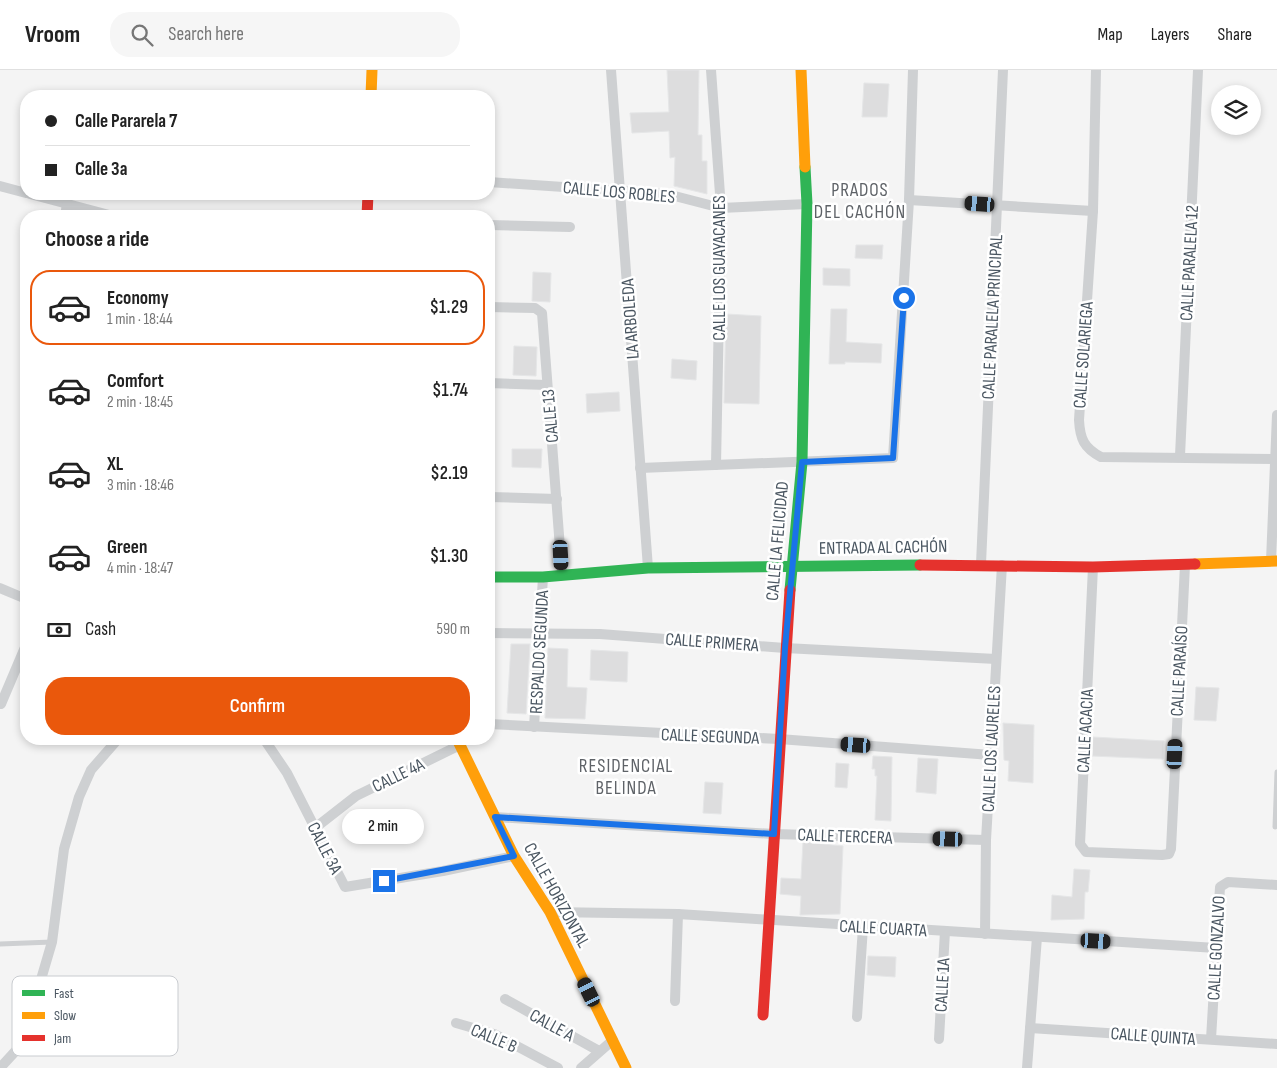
<!DOCTYPE html>
<meta charset="utf-8">
<style>
:root{--surface:#fff;--page:#f6f6f6;--text:#222;--muted:#767676;--line:#e0e0e0;--accent:#ea580c}
body{margin:0;font-family:"Sofia Sans Condensed",sans-serif;background:var(--page);color:var(--text);height:100vh;display:flex;flex-direction:column;font-size:19px;white-space:nowrap}
*{box-sizing:border-box;margin:0}
p{font-size:16px;color:var(--muted)}
.icon{flex:none;width:28px;height:28px;fill:none;stroke:currentColor;stroke-width:2;stroke-linecap:round;stroke-linejoin:round}
.map{position:relative;flex:1;overflow:hidden}
.side{position:absolute;left:20px;top:140px;width:475px;height:535px;display:flex;flex-direction:column;background:var(--surface);border-radius:20px;box-shadow:0 2px 8px #0003}
.side>*{flex:none}
.banner{position:absolute;left:20px;top:20px;width:475px;height:110px;border-radius:20px;box-shadow:0 2px 8px #0003;display:grid;align-content:center;height:110px;padding:0 25px;background:var(--surface)}
.controls{position:absolute;left:1211px;top:15px;display:grid;gap:10px}
.controls a{display:grid;place-items:center;width:50px;height:50px;border-radius:50%;background:var(--surface);box-shadow:0 2px 8px #0003;font-size:25px}
.end{position:absolute;width:22px;height:22px;margin:-11px;border:6px solid #1a73e8;background:#fff;box-shadow:0 0 0 2px #fff}
.from{border-radius:50%}
.bubble{position:absolute;height:35px;border-radius:18px;background:var(--surface);box-shadow:0 2px 8px #0003;font-size:16px;font-weight:600;line-height:35px;text-align:center}
.car{position:absolute;width:15px;height:30px;margin:-15px -8px;border-radius:6px;box-shadow:0 0 4px 1px #0007;background:linear-gradient(#222 24%,#8ab4d8 0 40%,#222 0 76%,#8ab4d8 0 86%,#222 0)}
.banner b{display:flex;align-items:center;gap:18px;height:48px;font-size:19px}
.banner b+b{border-top:1px solid var(--line)}
.banner i{width:12px;height:12px;background:var(--text)}
ul{padding:0;list-style:none}
li{display:flex;align-items:center;gap:15px;height:75px;margin:0 10px 8px;padding:0 15px;border:2px solid transparent;border-radius:20px}
li div{flex:1}
li b{display:block;font-size:19px}
li em{font-style:normal;font-weight:600}
li.selected{border-color:var(--accent)}
li>.icon{width:45px;height:45px;stroke-width:1.5}
h2{padding:0 25px;font-size:22px;line-height:60px}
.pay{display:flex;align-items:center;gap:12px;height:55px;padding:0 25px;font-size:19px}
.pay p{margin-inline-start:auto}
.button{display:flex;gap:10px;margin-top:auto;padding:10px 25px}
.button a{flex:1;height:58px;border-radius:20px;background:var(--accent);color:#fff;font-size:20px;font-weight:600;line-height:58px;text-align:center}
header{display:flex;align-items:center;gap:30px;box-sizing:border-box;height:70px;padding:0 25px;background:var(--surface);border-bottom:1px solid var(--line)}
header strong{font-size:24px}
nav{display:flex;gap:28px;margin-inline-start:auto;font-size:18px}
.search{width:350px;height:45px;background:var(--page);display:flex;align-items:center;gap:12px;box-sizing:border-box;padding:0 18px;border-radius:20px;color:var(--muted);font-size:19px}
.map>svg:first-child{display:block}
.building{fill:#ddddde;stroke:#e5e6e7}
.lines{fill:none;stroke-linecap:round;stroke-linejoin:round}
.lane{stroke:#ced0d2;stroke-width:5}
.street{stroke:#ced0d2;stroke-width:10}
.fast{stroke:#30b455;stroke-width:11}
.slow{stroke:#ff9f0a;stroke-width:11}
.jam{stroke:#e5322d;stroke-width:11}
.route{stroke:#1a73e8;stroke-width:6}
.labels{text-anchor:middle;stroke-width:5;stroke-linejoin:round;paint-order:stroke}
.street-label{font-size:18px;fill:#4a5661;stroke:#fff}
.neighbourhood-label{font-size:19px;letter-spacing:1px;fill:#5f6368;stroke:#fff}
.key{fill:#fff;stroke:#c9ccd0;stroke-width:1}
.key-label{font-size:14px;fill:#4a5661}
</style>
<header>
<strong>Vroom</strong>
<div class="search"><svg class="icon" aria-label="search" viewBox="0 0 24 24"><circle cx="10" cy="10" r="6"/><path d="M15 15l6 6"/></svg>Search here</div>
<nav><a>Map</a><a>Layers</a><a>Share</a></nav>
</header>
<div class="map">
<svg width="1277" height="998" viewBox="0 0 1277 998">
<rect width="100%" height="100%" fill="#f4f4f4"/>
<g class="building">
<polygon points="667,0 699,0 698,65 702,65 702,91 707,91 707,124 674,116 675,87 670,88 669,61 632,63 630,43 669,42"/>
<polygon points="864,13 889,14 887,47 862,47"/>
<polygon points="856,175 883,175 882,189 855,188"/>
<polygon points="823,198 850,199 850,216 823,215"/>
<polygon points="533,202 551,203 550,232 532,231"/>
<polygon points="831,239 847,239 846,272 882,274 881,293 845,292 845,294 829,294"/>
<polygon points="726,244 761,246 759,334 724,333"/>
<polygon points="514,276 537,277 536,306 513,305"/>
<polygon points="672,289 697,291 696,310 671,308"/>
<polygon points="619,322 620,341 587,343 586,324"/>
<polygon points="512,379 542,379 541,398 512,397"/>
<polygon points="511,574 530,574 526,644 507,643"/>
<polygon points="548,578 568,579 567,617 587,618 585,649 545,648"/>
<polygon points="591,580 628,582 627,612 590,610"/>
<polygon points="1196,617 1219,618 1216,651 1194,650"/>
<polygon points="1003,653 1034,655 1033,713 1008,711 1009,691 1004,690"/>
<polygon points="1093,667 1164,671 1163,689 1092,686"/>
<polygon points="873,686 892,687 891,751 875,750 877,706 875,706 875,699 872,699"/>
<polygon points="918,688 938,689 936,724 916,722"/>
<polygon points="836,693 849,694 847,718 835,717"/>
<polygon points="705,712 723,713 721,744 703,743"/>
<polygon points="803,772 843,776 840,844 800,845 801,826 780,824 781,808 801,809"/>
<polygon points="1074,799 1090,800 1088,822 1085,822 1084,849 1051,850 1052,825 1072,827"/>
<polygon points="868,886 896,887 895,907 867,905"/>
</g>
<g class="lines">
<g class="lane">
<polyline points="1275,757 1277,702"/>
<polyline points="0,874 52,872"/>
</g>
<g class="street">
<polyline points="611,0 648,498"/>
<polyline points="711,0 721,138 716,395"/>
<path d="M1096,0L1093,141L1079,350C1080,369 1084,378 1101,387L1275,389"/>
<polyline points="489,112 667,124 721,138 807,134"/>
<polyline points="0,116 26,123"/>
<polyline points="30,124 113,146"/>
<polyline points="909,130 1093,141"/>
<polyline points="65,146 67,134"/>
<polyline points="489,155 570,157"/>
<polyline points="489,237 535,238 542,243 562,504"/>
<polyline points="489,313 547,315"/>
<polyline points="1180,386 1198,0"/>
<polyline points="640,398 893,388 909,130 913,0"/>
<polyline points="489,427 557,429"/>
<polyline points="1271,491 1277,345"/>
<polyline points="981,494 1003,0"/>
<polyline points="1093,497 1080,774 1086,782 1162,785 1169,784 1171,779 1185,495"/>
<polyline points="0,518 26,529"/>
<polyline points="489,563 600,564 785,578 996,589"/>
<polyline points="1,634 26,575"/>
<polyline points="489,654 779,669 991,685"/>
<polyline points="534,657 543,507"/>
<polyline points="264,669 287,703 345,817 443,801 514,786"/>
<polyline points="495,747 774,764 986,770"/>
<polyline points="315,758 356,726 460,675"/>
<polyline points="550,842 678,844 1216,878"/>
<polyline points="985,864 986,770 1002,495"/>
<polyline points="505,929 599,981"/>
<polyline points="675,931 678,844"/>
<polyline points="857,947 863,857"/>
<polyline points="456,953 494,964 558,998"/>
<polyline points="1030,958 1277,974"/>
<polyline points="939,969 945,861"/>
<polyline points="1211,969 1220,817 1228,812 1277,815"/>
<polyline points="0,998 22,974 52,872 64,779 79,727 91,700 118,669"/>
<polyline points="581,998 613,970"/>
<polyline points="1027,998 1037,867"/>
</g>
<g class="fast">
<polyline points="489,507 543,507 648,498 920,495"/>
<polyline points="790,520 802,392 807,134 805,97"/>
</g>
<g class="slow">
<polyline points="801,0 805,97"/>
<polyline points="371,26 372,0"/>
<polyline points="1195,494 1277,491"/>
<polyline points="457,669 514,786 550,842 626,998"/>
</g>
<g class="jam">
<polyline points="367,146 368,124"/>
<polyline points="920,495 1093,497 1195,494"/>
<polyline points="763,945 790,520"/>
</g>
</g>
<g class="lines">
<polyline class="route" points="384,811 514,786 495,747 774,764 785,578 802,392 893,388 904,228"/>
</g>
<g class="labels">
<g class="street-label">
<text transform="translate(619 122) rotate(5)" y="6">CALLE LOS ROBLES</text>
<text transform="translate(1189 193) rotate(-87)" y="6">CALLE PARALELA 12</text>
<text transform="translate(719 198) rotate(-90)" y="6">CALLE LOS GUAYACANES</text>
<text transform="translate(992 247) rotate(-87)" y="6">CALLE PARALELA PRINCIPAL</text>
<text transform="translate(630 249) rotate(-94)" y="6">LA ARBOLEDA</text>
<text transform="translate(1083 285) rotate(-86)" y="6">CALLE SOLARIEGA</text>
<text transform="translate(550 346) rotate(-95)" y="6">CALLE 13</text>
<text transform="translate(777 471) rotate(-85)" y="6">CALLE LA FELICIDAD</text>
<text transform="translate(883 477) rotate(-1)" y="6">ENTRADA AL CACHÓN</text>
<text transform="translate(712 572) rotate(4)" y="6">CALLE PRIMERA</text>
<text transform="translate(539 582) rotate(-87)" y="6">RESPALDO SEGUNDA</text>
<text transform="translate(1179 601) rotate(-87)" y="6">CALLE PARAÍSO</text>
<text transform="translate(1085 661) rotate(-87)" y="6">CALLE ACACIA</text>
<text transform="translate(710 666) rotate(2)" y="6">CALLE SEGUNDA</text>
<text transform="translate(991 679) rotate(-87)" y="6">CALLE LOS LAURELES</text>
<text transform="translate(398 705) rotate(-26)" y="6">CALLE 4A</text>
<text transform="translate(845 766) rotate(2)" y="6">CALLE TERCERA</text>
<text transform="translate(325 778) rotate(63)" y="6">CALLE 3A</text>
<text transform="translate(557 825) rotate(61)" y="6">CALLE HORIZONTAL</text>
<text transform="translate(883 858) rotate(3)" y="6">CALLE CUARTA</text>
<text transform="translate(1216 878) rotate(-87)" y="6">CALLE GONZALVO</text>
<text transform="translate(942 915) rotate(-87)" y="6">CALLE 1A</text>
<text transform="translate(552 955) rotate(29)" y="6">CALLE A</text>
<text transform="translate(1153 966) rotate(4)" y="6">CALLE QUINTA</text>
<text transform="translate(494 968) rotate(23)" y="6">CALLE B</text>
</g>
<g class="neighbourhood-label">
<text x="860" y="126">PRADOS<tspan x="860" dy="22">DEL CACHÓN</tspan></text>
<text x="626" y="702">RESIDENCIAL<tspan x="626" dy="22">BELINDA</tspan></text>
</g>
</g>
<rect x="12" y="906" width="166" height="80" rx="8" class="key"/>
<rect x="22" y="920" width="23" height="6" fill="#30b455"/>
<rect x="22" y="942" width="23" height="7" fill="#ff9f0a"/>
<rect x="22" y="965" width="23" height="6" fill="#e5322d"/>
<g class="key-label">
<text x="54" y="928">Fast</text>
<text x="54" y="950">Slow</text>
<text x="54" y="973">Jam</text>
</g>
</svg>
<div class="controls">
<a><svg class="icon" aria-label="layers" viewBox="0 0 24 24"><path d="M12 4l9 5-9 5-9-5zM3 14l9 5 9-5"/></svg></a>
</div>
<i class="end from" style="left:904px;top:228px"></i>
<i class="end" style="left:384px;top:811px"></i>
<div class="bubble" style="left:342px;top:739px;width:82px">2 min</div>
<i class="car" style="left:980px;top:134px;rotate:274deg"></i>
<i class="car" style="left:561px;top:485px;rotate:177deg"></i>
<i class="car" style="left:856px;top:675px;rotate:274deg"></i>
<i class="car" style="left:1175px;top:684px;rotate:3deg"></i>
<i class="car" style="left:948px;top:769px;rotate:272deg"></i>
<i class="car" style="left:1096px;top:871px;rotate:93deg"></i>
<i class="car" style="left:589px;top:922px;rotate:334deg"></i>
<div class="banner">
<b><i class="from"></i>Calle Pararela 7</b>
<b><i></i>Calle 3a</b>
</div>
<section class="side">
<h2>Choose a ride</h2>
<ul>
<li class="selected"><svg class="icon" aria-label="car" viewBox="0 0 24 24"><path d="M5 17H2v-5l4-1 3-4h7l3 4 3 1v5h-3M9 17h6M6 11h13"/><circle cx="7" cy="17" r="2"/><circle cx="17" cy="17" r="2"/></svg><div><b>Economy</b><p>1 min · 18:44</p></div><em>$1.29</em></li>
<li><svg class="icon" aria-label="car" viewBox="0 0 24 24"><path d="M5 17H2v-5l4-1 3-4h7l3 4 3 1v5h-3M9 17h6M6 11h13"/><circle cx="7" cy="17" r="2"/><circle cx="17" cy="17" r="2"/></svg><div><b>Comfort</b><p>2 min · 18:45</p></div><em>$1.74</em></li>
<li><svg class="icon" aria-label="car" viewBox="0 0 24 24"><path d="M5 17H2v-5l4-1 3-4h7l3 4 3 1v5h-3M9 17h6M6 11h13"/><circle cx="7" cy="17" r="2"/><circle cx="17" cy="17" r="2"/></svg><div><b>XL</b><p>3 min · 18:46</p></div><em>$2.19</em></li>
<li><svg class="icon" aria-label="car" viewBox="0 0 24 24"><path d="M5 17H2v-5l4-1 3-4h7l3 4 3 1v5h-3M9 17h6M6 11h13"/><circle cx="7" cy="17" r="2"/><circle cx="17" cy="17" r="2"/></svg><div><b>Green</b><p>4 min · 18:47</p></div><em>$1.30</em></li>
</ul>
<div class="pay"><svg class="icon" aria-label="cash" viewBox="0 0 24 24"><path d="M3 7h18v10H3z"/><circle cx="12" cy="12" r="2"/></svg>Cash<p>590 m</p></div>
<div class="button"><a>Confirm</a></div>
</section>
</div>
